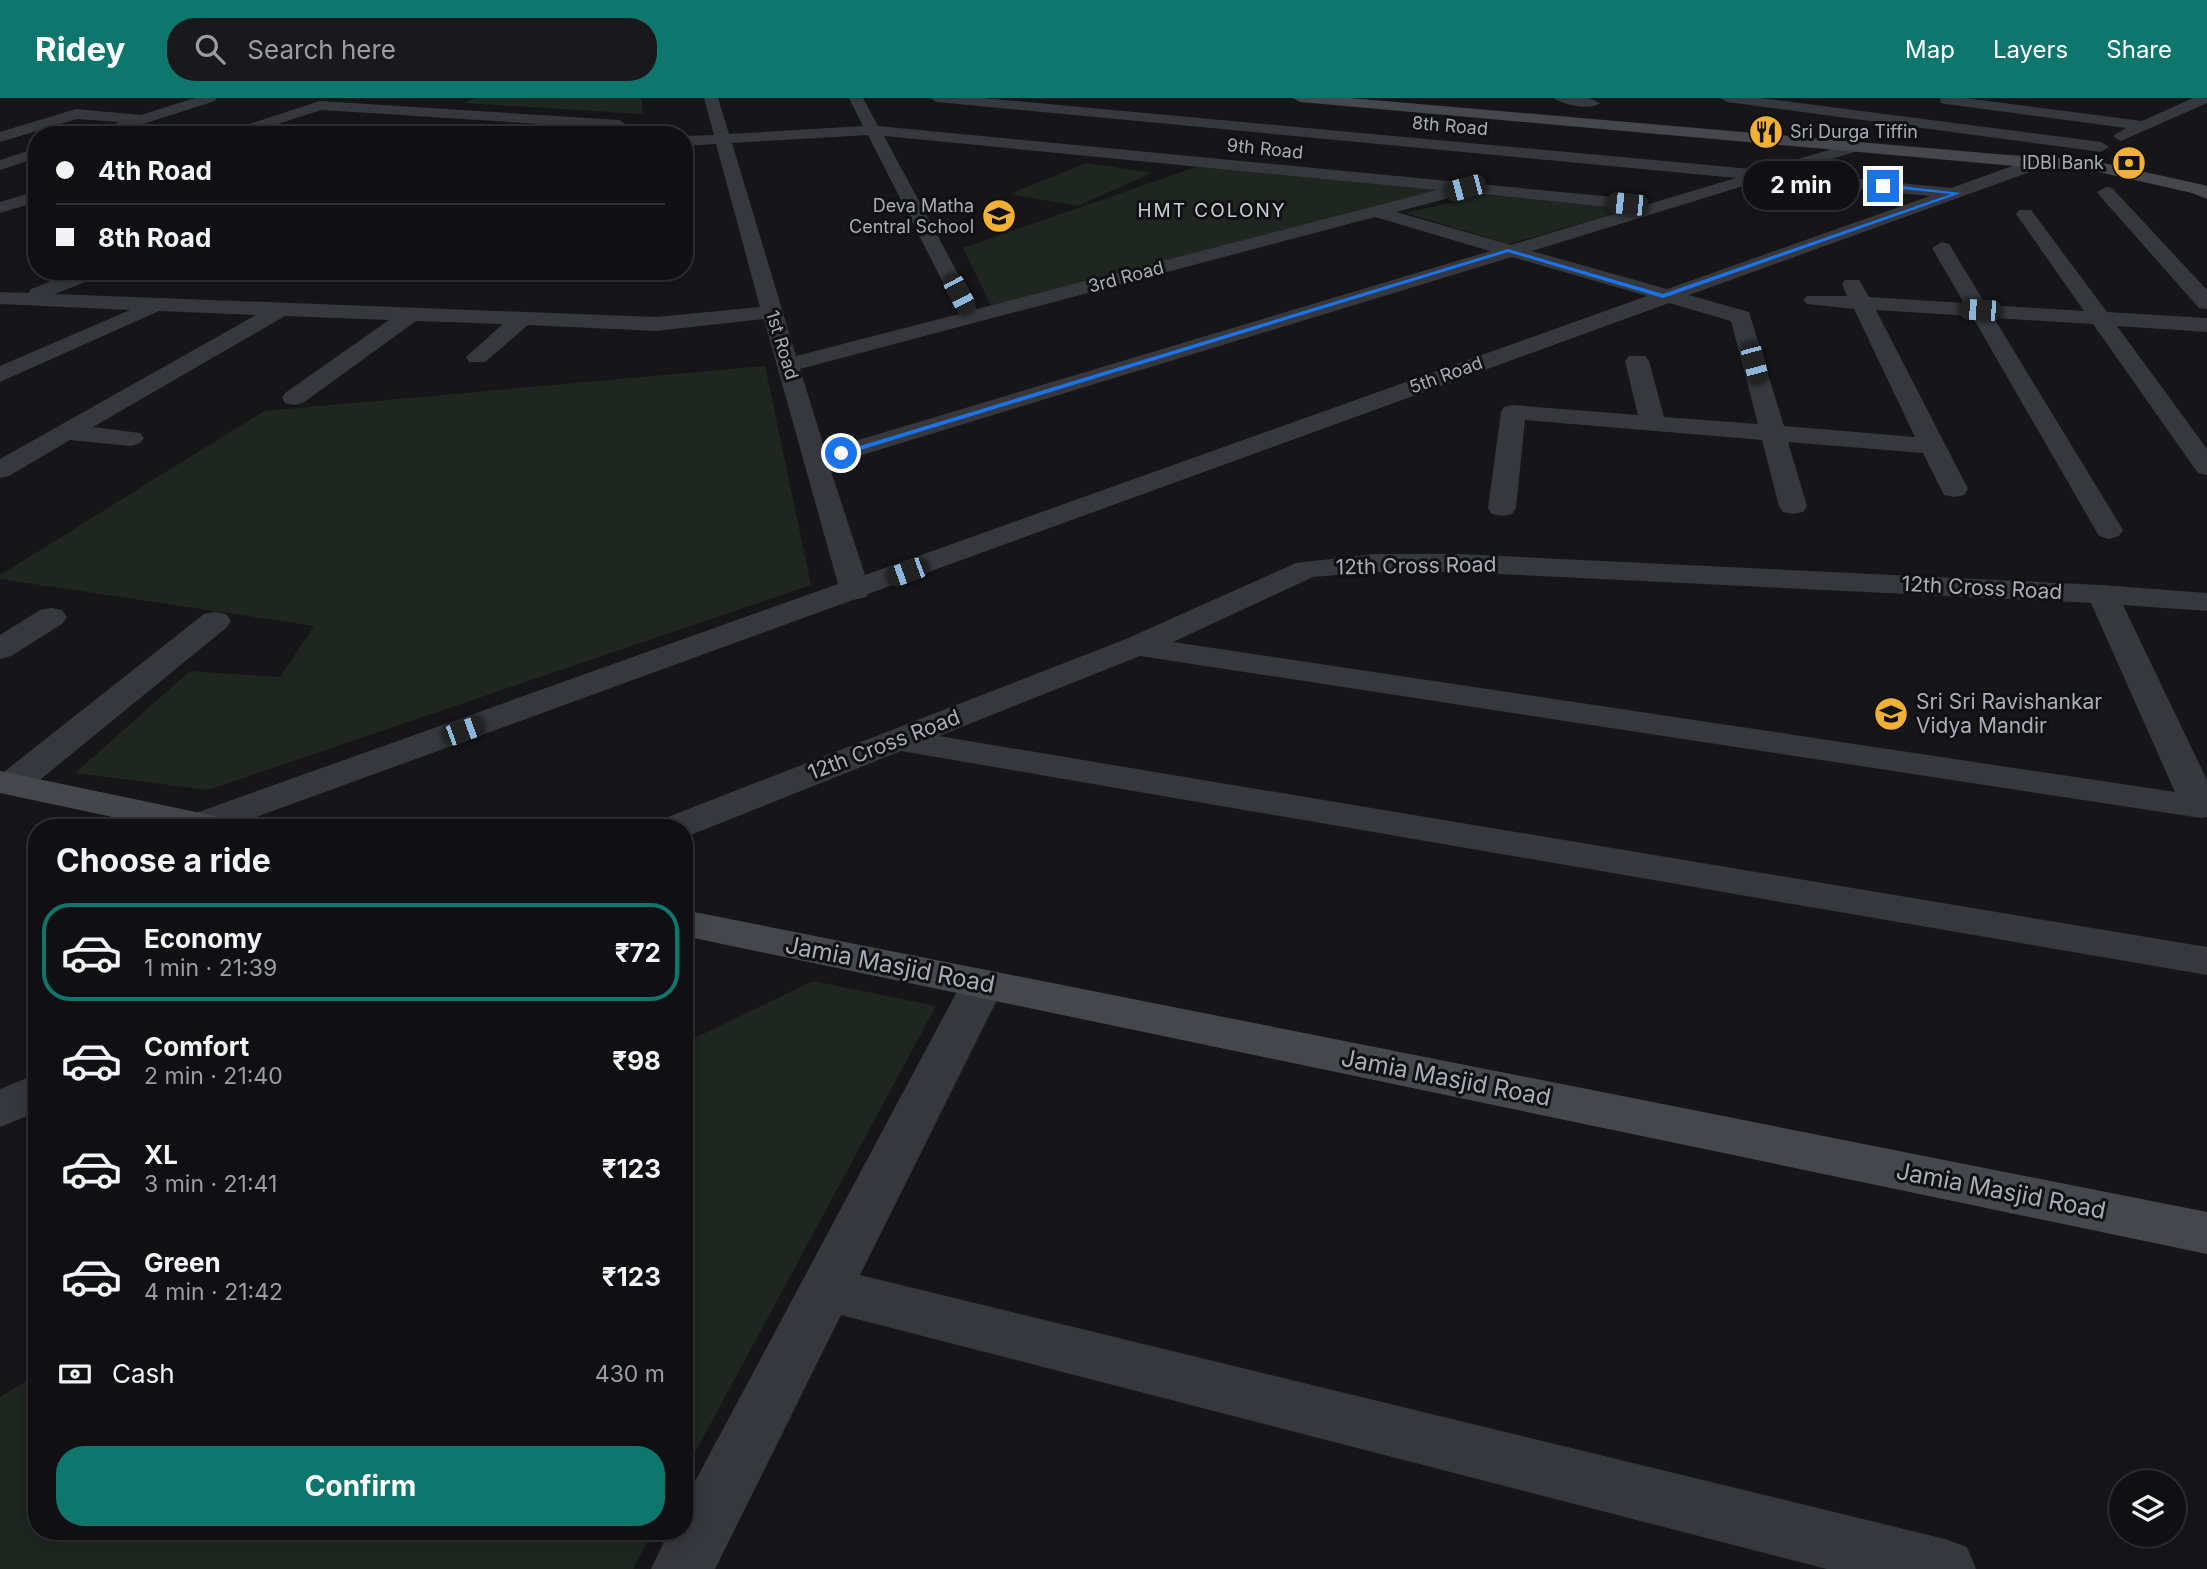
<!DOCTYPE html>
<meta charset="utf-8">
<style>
:root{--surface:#101012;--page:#19191b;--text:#f1f3f6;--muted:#9c9d9f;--line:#303032;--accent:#0f766e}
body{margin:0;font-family:Inter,sans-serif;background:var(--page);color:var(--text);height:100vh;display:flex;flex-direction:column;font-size:26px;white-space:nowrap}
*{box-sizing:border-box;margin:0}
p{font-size:23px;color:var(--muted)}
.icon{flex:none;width:38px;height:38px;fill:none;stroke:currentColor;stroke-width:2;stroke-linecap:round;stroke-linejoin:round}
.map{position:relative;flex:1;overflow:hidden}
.side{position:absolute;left:28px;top:721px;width:665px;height:721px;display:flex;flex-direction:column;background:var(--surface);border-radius:28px;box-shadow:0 4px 18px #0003,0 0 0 2px var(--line)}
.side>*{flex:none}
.top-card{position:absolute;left:28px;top:28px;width:665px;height:154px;border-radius:28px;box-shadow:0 4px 18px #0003,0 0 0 2px var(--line);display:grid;align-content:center;height:154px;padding:0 28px;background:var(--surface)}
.fabs{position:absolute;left:2109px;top:1372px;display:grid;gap:14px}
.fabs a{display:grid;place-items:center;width:77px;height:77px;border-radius:50%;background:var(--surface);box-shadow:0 4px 18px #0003,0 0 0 2px var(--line);font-size:35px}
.end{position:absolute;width:32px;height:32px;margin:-16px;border:9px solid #1a73e8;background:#fff;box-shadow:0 0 0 4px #fff}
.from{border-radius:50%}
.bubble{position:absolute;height:49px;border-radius:24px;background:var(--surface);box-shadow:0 4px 18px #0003,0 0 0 2px var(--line);font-size:23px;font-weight:700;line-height:49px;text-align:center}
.car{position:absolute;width:21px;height:42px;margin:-21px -10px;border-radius:9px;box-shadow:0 0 5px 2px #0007;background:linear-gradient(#222 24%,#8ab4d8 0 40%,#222 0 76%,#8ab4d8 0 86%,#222 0)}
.top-card b{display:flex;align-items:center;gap:24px;height:66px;font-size:26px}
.top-card b+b{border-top:2px solid var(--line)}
.top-card i{width:18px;height:18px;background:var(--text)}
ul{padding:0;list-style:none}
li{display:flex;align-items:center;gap:21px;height:98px;margin:0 14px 10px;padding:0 14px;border:4px solid transparent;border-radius:28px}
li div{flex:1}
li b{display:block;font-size:26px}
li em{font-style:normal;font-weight:700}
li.on{border-color:var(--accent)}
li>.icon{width:63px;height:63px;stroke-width:1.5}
h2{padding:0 28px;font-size:32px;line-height:84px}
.pay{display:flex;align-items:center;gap:18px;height:77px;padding:0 28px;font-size:26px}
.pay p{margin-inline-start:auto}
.action{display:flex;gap:14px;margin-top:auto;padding:14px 28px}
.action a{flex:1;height:80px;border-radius:28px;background:var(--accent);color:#fff;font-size:28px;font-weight:700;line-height:80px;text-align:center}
header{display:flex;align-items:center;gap:42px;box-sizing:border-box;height:98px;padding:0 35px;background:var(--accent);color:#fff}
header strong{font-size:33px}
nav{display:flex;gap:38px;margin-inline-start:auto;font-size:24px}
.search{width:490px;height:63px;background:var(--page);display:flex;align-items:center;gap:18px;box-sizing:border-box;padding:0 24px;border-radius:28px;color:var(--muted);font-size:26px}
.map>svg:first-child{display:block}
.green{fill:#1e261f}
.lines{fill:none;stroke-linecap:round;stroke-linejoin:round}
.street{fill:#37383d;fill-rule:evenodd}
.secondary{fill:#45474d;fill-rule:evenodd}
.route{fill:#1a73e8}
.labels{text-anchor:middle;stroke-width:6;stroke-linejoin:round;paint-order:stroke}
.far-street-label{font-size:18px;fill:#a8adb8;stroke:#111113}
.far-poi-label{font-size:18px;fill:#a8adb8;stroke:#111113;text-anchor:end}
.far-neighbourhood-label{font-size:19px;letter-spacing:2px;fill:#c9ccd4;stroke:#111113}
.street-label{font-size:21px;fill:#a8adb8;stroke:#111113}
.poi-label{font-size:21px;fill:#a8adb8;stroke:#111113;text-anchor:start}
.near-street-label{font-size:24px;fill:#a8adb8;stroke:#111113}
</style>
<header>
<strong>Ridey</strong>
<div class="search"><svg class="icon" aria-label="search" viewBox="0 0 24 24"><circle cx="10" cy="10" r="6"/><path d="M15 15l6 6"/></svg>Search here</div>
<nav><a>Map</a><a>Layers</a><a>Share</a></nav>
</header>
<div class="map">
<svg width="2207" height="1471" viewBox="0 0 2207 1471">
<rect width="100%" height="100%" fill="#161618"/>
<g class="green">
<polygon points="475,0 641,0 643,16 463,5"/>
<polygon points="1087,65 1152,75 1077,108 1010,96"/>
<polygon points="1202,67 1441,92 992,210 963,150"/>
<polygon points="1481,97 1633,110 1509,146 1406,115"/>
<polygon points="765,268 811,487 208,692 75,675 190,573 280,579 314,528 0,481 0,477 264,313"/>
<polygon points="813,883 936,908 684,1375 684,945"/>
<polygon points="37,1277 37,1433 653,1433 633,1471 0,1471 0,1299"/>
</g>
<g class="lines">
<g class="street">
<polygon points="195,0 217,0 215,3 115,35 107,30 119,24 77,21 0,44 0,34 76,11 141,17"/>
<path d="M704,0H718L729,36L863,28L849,0H863L878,28L1634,101L1640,102L1642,108L1736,80L937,4L930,0H984L1762,72L1855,44L1861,46L1863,49L1861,52L1789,74L1951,90L2032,61H2044L2046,65L2044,69L1689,197L1749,214L1784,328L1915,339L1854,211L1807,206L1803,202L1807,198H1847L1842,186L1845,182H1859L1869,199L1964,205L1932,150L1942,144L1949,146L1986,207L2084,213L2016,116L2019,112H2031L2107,214L2207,220V234L2117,228L2207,351V377L2198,375L2093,226L1994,220L2123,432L2119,438L2109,441L2099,438L1972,218L1876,212L1968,391L1964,397L1954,399L1944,397L1923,355L1788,344L1807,408L1803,414L1793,416L1783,414L1779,408L1762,342L1525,322L1516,410L1512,416L1502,418L1492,416L1488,410L1501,314L1504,309L1513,307L1638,317L1625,263L1629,258H1645L1649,263L1664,319L1758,326L1731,223L1669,205L868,496L866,499L853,502L226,730H184L182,726L187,718L838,486L764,221L656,233L528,227L485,264H469L466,259L503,226L416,223L303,305L294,307L285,305L282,300L285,295L389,222L285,218L93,329L140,335L144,340L140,345L131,348L70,342L9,378L0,380V361L256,217L159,213L0,284V268L130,212L0,206V194L28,195L31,191L77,173H106L103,177L55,196L656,219L760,209L716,46L684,48V38L714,37ZM868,37L959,216L796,258L732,45ZM884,38L1437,92L977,211ZM1763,82L1930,98L1667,191L1532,153ZM1450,93L1630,111L1511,147L1396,114L1449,100L1452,96ZM1375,119L1490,153L825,352L800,271ZM1512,159L1647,198L865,477L829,367Z"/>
<path d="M1554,0H1589L1600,5C1591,13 1563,7 1554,0Z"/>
<polygon points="1720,0 1761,0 2101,44 2109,49 2101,54 1727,4"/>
<polygon points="1940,0 1965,0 2142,23 2193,0 2207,0 2207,5 2121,43 2113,38 2126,30 1946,6 1941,5"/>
<path d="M320,3L619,22L627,27L614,37H594L602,30L321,12L275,27L340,32L348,37C327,37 256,43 243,30L246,27Z"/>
<polygon points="37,50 37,60 0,72 0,62"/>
<polygon points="2106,89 2112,90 2207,192 2207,211 2199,210 2100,98 2097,94"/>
<polygon points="37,93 37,104 0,115 0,104"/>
<path d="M1375,456H1458L2102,487L2207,495V513L2123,507L2207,682V719L2201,720L1140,558L939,638L2207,849V877L901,653L688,738L684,739V730H655L660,722L1126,541L1296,465ZM1375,474H1458L2091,505L2175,694L1173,544L1313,479Z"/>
<polygon points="51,510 62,512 67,519 62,526 11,558 0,561 0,537 40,512"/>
<polygon points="215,514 226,516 231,523 226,530 25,694 12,697 0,694 0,677 204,516"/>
<polygon points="983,871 998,876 1005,886 860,1177 1945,1441 1967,1449 1976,1471 1827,1471 841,1217 715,1471 651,1471 669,1433 684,1433 684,1404 961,886 968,876"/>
<polygon points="37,976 37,1014 0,1029 0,991"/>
</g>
<g class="secondary">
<polygon points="1293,0 1350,0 2008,57 2090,62 2204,87 2207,89 2207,101 2192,95 2090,72 2038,70 1300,4"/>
<polygon points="0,673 220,719 234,722 239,730 164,730 0,695"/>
<polygon points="684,812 2207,1114 2207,1156 684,838"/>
</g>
</g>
<polygon class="route" points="1883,86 1961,95 1663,200 1508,154 844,357 837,355 1508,151 1663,196 1951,96 1882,89"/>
<defs>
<g id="restaurant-disc" transform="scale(1.75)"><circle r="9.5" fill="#f2b134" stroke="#111113"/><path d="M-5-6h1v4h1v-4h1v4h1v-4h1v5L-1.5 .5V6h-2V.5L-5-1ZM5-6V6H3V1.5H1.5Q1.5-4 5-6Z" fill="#111"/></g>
<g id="bank-disc" transform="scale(1.75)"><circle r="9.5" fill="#f2b134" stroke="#111113"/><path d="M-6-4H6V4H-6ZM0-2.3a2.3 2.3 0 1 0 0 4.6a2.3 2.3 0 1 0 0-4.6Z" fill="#111"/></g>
<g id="school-disc" transform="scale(1.75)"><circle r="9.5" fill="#f2b134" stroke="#111113"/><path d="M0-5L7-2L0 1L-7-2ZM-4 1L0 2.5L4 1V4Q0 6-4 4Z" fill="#111"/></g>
</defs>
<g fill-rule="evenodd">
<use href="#restaurant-disc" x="1766" y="34"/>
<use href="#bank-disc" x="2129" y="65"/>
<use href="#school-disc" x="999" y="118"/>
<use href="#school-disc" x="1891" y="616"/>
</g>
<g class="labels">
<g class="far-street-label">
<text transform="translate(1450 28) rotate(5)" y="6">8th Road</text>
<text transform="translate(1265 51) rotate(6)" y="6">9th Road</text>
<text transform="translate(1126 179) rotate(-15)" y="6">3rd Road</text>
<text transform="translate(782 247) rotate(73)" y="6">1st Road</text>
<text transform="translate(1446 277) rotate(-20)" y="6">5th Road</text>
</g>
<g class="far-poi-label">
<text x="1790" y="40" text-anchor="start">Sri Durga Tiffin</text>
<text x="2104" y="71">IDBI Bank</text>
<text x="974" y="114">Deva Matha<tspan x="974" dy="21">Central School</tspan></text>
</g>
<g class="far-neighbourhood-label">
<text x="1212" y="119">HMT COLONY</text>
</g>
<g class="street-label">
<text transform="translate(1416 468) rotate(-1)" y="7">12th Cross Road</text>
<text transform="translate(1982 490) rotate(3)" y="7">12th Cross Road</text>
<text transform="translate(884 647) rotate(-21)" y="7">12th Cross Road</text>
</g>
<g class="poi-label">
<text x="1916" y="611">Sri Sri Ravishankar<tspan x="1916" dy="24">Vidya Mandir</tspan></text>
</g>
<g class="near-street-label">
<text transform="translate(890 867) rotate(11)" y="8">Jamia Masjid Road</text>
<text transform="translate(1446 980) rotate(11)" y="8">Jamia Masjid Road</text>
<text transform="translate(2001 1093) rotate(11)" y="8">Jamia Masjid Road</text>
</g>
</g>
</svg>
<div class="fabs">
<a><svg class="icon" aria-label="layers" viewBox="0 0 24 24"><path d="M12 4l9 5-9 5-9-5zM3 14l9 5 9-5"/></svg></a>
</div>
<i class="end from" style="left:841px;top:355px"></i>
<i class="end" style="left:1883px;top:88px"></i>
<div class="bubble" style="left:1743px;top:63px;width:116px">2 min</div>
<i class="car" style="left:1465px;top:90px;rotate:255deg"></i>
<i class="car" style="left:1627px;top:106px;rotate:276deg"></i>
<i class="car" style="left:959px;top:196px;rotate:152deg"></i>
<i class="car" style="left:1980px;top:212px;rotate:273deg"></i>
<i class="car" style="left:1754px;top:265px;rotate:165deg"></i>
<i class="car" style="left:907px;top:474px;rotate:250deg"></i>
<i class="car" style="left:463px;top:633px;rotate:70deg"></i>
<div class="top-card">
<b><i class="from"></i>4th Road</b>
<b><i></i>8th Road</b>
</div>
<section class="side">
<h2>Choose a ride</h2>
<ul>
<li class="on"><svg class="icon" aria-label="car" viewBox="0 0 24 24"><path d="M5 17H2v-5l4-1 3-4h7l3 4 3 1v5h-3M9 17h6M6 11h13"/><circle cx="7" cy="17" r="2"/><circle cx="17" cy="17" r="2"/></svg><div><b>Economy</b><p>1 min · 21:39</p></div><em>₹72</em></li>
<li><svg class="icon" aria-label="car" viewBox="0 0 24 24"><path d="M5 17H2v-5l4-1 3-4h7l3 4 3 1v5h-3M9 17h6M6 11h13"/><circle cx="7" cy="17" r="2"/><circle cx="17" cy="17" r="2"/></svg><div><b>Comfort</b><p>2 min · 21:40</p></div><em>₹98</em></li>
<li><svg class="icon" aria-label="car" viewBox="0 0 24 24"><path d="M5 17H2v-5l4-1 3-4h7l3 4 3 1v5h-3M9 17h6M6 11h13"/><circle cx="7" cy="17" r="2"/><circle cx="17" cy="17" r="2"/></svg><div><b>XL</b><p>3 min · 21:41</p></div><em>₹123</em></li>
<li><svg class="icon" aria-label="car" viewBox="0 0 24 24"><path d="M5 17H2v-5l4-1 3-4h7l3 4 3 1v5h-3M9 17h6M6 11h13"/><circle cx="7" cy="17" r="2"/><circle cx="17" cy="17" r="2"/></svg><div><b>Green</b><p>4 min · 21:42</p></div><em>₹123</em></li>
</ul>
<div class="pay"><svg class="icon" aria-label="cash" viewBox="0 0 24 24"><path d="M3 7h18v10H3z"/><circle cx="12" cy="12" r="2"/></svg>Cash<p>430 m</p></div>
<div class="action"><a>Confirm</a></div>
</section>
</div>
